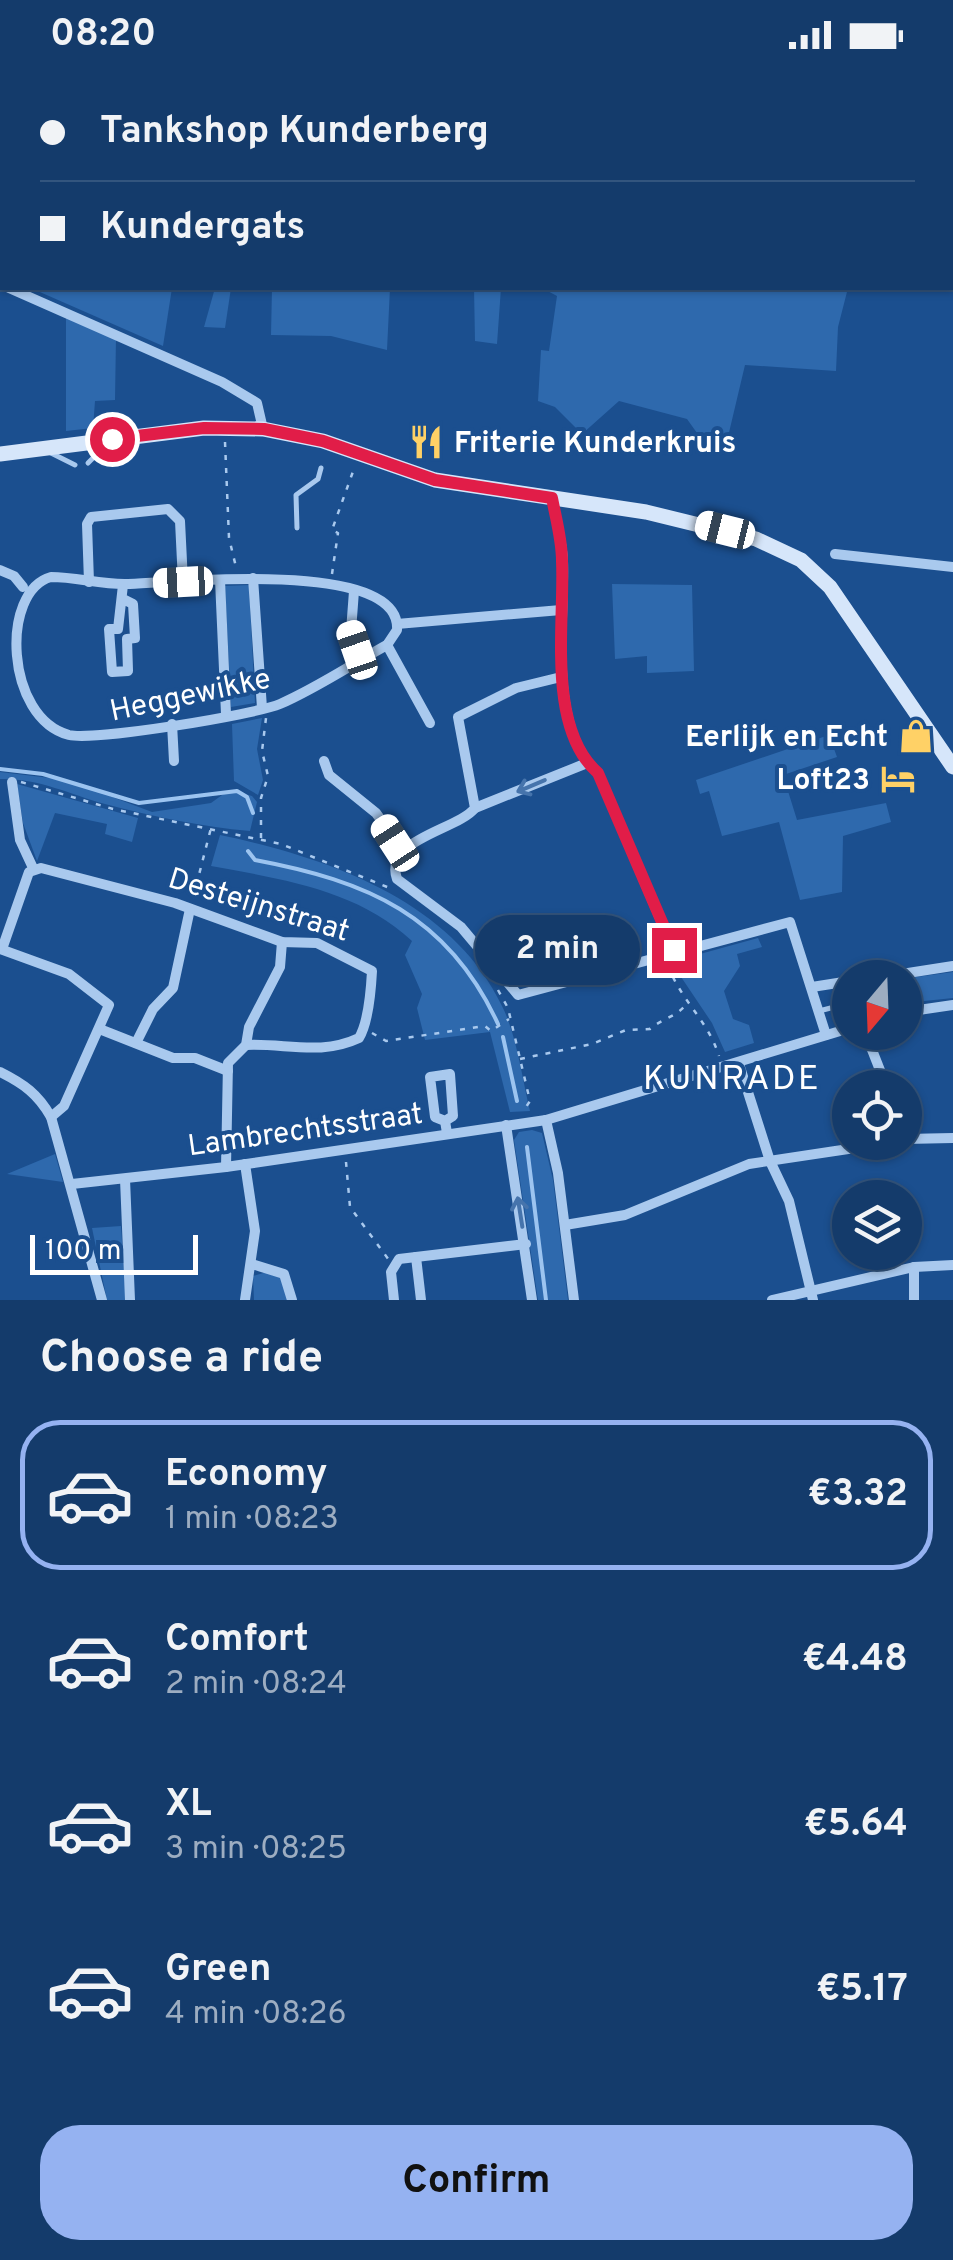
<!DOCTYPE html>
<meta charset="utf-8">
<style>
:root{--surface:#143b6b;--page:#1d4271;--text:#f1f3f6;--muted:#9dadc1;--line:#33557e;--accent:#95b2f1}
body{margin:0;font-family:Overpass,sans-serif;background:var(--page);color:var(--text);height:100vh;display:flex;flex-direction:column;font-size:38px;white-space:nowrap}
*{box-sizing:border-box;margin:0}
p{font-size:32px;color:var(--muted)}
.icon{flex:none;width:55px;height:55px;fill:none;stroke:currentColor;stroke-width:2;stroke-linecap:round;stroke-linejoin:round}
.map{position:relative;height:1230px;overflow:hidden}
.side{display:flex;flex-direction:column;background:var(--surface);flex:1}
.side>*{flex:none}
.banner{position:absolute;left:0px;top:0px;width:955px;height:220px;box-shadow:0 2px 8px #0004,0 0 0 2px var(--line);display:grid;align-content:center;height:220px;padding:0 40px;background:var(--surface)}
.needle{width:65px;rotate:199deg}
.controls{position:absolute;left:832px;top:890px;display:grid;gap:20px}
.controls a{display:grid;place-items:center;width:90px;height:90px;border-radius:50%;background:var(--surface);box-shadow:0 2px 8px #0004,0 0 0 2px var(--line);font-size:50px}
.scale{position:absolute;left:30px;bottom:25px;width:168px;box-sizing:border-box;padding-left:10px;border:5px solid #fff;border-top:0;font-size:28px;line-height:35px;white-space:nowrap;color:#fff;-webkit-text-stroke:8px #1b4f8f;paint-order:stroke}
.end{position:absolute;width:45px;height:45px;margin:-22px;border:12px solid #e11d48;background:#fff;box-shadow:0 0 0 5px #fff}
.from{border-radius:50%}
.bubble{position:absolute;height:70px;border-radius:35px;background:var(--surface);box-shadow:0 2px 8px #0004,0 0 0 2px var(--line);font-size:32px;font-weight:700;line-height:70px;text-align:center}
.car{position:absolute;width:30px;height:60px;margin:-30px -15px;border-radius:12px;box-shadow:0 0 8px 2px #0007;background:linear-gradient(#fff 24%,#345 0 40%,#fff 0 76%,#345 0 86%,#fff 0)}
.banner b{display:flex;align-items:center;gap:35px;height:95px;font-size:38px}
.banner b+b{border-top:2px solid var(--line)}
.banner i{width:25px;height:25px;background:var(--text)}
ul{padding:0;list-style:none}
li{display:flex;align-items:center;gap:30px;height:150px;margin:0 20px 15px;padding:0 20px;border:5px solid transparent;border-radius:40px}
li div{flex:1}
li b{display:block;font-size:38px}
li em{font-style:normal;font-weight:700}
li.current{border-color:var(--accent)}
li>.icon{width:90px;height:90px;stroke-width:1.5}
h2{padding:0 40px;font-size:45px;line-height:120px}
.action{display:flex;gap:20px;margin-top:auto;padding:20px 40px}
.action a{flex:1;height:115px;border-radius:40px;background:var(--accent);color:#111;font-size:40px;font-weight:700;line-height:115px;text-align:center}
.status{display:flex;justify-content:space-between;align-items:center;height:70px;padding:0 50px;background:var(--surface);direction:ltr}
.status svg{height:28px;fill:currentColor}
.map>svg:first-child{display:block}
.green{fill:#2e69ad}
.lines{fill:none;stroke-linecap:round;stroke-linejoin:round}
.stream{stroke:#9cc4f0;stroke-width:4}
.path{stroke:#a9c9ee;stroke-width:2.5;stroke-dasharray:5 8;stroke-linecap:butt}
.lane{stroke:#a9c9ee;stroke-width:5}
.street{stroke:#a9c9ee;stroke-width:10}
.secondary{stroke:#d6e6fa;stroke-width:15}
.highway{stroke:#fff;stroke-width:20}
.oneway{stroke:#4674ac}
.route{stroke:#e11d48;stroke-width:12}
.labels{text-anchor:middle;stroke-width:8;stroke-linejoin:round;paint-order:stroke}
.poi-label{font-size:30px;font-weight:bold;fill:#fff;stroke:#1b4f8f;text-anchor:end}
.street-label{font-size:30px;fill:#fff;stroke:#1b4f8f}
.quarter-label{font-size:35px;letter-spacing:2.5px;fill:#fff;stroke:#1b4f8f}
</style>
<div class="status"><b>08:20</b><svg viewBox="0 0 49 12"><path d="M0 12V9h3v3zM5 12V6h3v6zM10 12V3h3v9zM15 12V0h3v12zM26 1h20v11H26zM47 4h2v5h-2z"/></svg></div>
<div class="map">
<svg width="953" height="1230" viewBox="0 0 953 1230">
<rect width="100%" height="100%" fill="#1b4f8f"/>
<g class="green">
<polygon points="494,0 738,0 765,2"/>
<polygon points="34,218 172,218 163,276 33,219"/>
<polygon points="215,218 231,218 225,258 204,257"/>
<polygon points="272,218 390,218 387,280 331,266 271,265"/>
<polygon points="474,218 501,218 497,274 475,271"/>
<polygon points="542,218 848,218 838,257 836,301 745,295 727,371 697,363 687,349 619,331 582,364 555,337 538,331 541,280 549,281 557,226"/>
<polygon points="66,246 116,267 115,330 95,331 93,358 66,361"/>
<polygon points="612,514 692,515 694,601 647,603 647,586 615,589"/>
<polygon points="249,515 255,633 231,637 225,516"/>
<polygon points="262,648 257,679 263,710 258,725 234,711 232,654"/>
<polygon points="829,665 837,687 783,705 797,750 886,733 891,752 843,766 842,822 800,830 779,752 722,766 709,721 700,724 696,710"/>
<path d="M0,702L67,710L152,742L211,733L229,720L252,726L257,732L250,761C202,757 151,746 105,734C69,724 38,708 0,709Z"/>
<polygon points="17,714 138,748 132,772 105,764 107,754 55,743 37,791 23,753"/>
<path d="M220,765C326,787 452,830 502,936C517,966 522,1008 530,1041L510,1042L490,962L425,970L417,938L422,924L405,885L412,871C358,820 282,809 211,796Z"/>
<polygon points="758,868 762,877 737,884 740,896 724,921 733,949 749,955 754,973 725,982 712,953 671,892"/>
<polygon points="953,902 953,928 915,932 909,908"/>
<polygon points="532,1060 542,1063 553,1110 568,1230 538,1230 514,1070 519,1062"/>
<polygon points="55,1084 63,1112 7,1104"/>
<polygon points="121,1156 126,1230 107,1230 92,1158"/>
<polygon points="270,1201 279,1203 289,1230 254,1230 253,1206"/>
</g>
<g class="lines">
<g class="stream">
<polyline points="0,699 43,704 139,733 237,721 247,727 253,743"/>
<path d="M248,781L255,790C367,811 448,845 498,954"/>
<polyline points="503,967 517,1031"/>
<polyline points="527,1077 546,1230"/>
</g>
<g class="path">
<polyline points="0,33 2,33"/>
<polyline points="225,372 229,468 236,497"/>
<polyline points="332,504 338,463 332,460 355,396"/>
<polyline points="21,712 113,739 281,774 392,819"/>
<polyline points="261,768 261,728 268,706 262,681 266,648"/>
<polyline points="193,828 211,758"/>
<path d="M668,895C680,930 708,950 719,986"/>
<polyline points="498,920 508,938 530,1031 524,1040"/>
<polyline points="372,963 386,971 485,956 491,961 509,949"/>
<path d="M520,989L592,974L626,960L650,959C663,948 677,947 687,933"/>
<polyline points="346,1092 350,1137 389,1190"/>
</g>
<g class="lane">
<polyline points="51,383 75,395"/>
<polyline points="88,393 106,375"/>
<polyline points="297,458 296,425 318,409 321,398"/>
<polyline points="905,919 905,918"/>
<polyline points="819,941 850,933"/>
</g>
<g class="street">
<polyline points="0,212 2,214"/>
<polyline points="9,218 222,312 257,333 263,359"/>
<path d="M552,428C556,449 562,470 563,491C565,552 547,658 598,703L674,881"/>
<polyline points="835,484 953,497"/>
<polyline points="0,500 14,506 23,517"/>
<path d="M51,507C77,507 102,515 128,514C174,513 402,488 397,560L387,575C352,594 317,618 280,634C254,645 94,671 69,665C5,648 0,521 51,507Z"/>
<polyline points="253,508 262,638"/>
<polyline points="220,510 226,644"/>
<polyline points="89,512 87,454 91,447 168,439 180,451 183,512"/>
<polyline points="123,515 118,559 109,559 112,602 128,601 127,569 135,568 133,534 123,529"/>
<polyline points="354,521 351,561 363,588"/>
<polyline points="397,554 561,540"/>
<polyline points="387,575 430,653"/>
<path d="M561,607L516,618L458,647L475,738C458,760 383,769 397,809L461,857L518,925L790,852L826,965"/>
<polyline points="172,654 174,691"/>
<polyline points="324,691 329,705 376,743 404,782"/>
<polyline points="12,712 20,770 33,798"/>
<polyline points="475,738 587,693"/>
<polyline points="0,879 69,904 109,935 64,1036 51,1047"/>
<path d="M2,879L29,802L41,798L175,833L282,872L317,873L372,901C371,920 368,953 359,968C321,986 285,973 246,975"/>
<polyline points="876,908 953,896"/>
<polyline points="812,917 850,911"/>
<polyline points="905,942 953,935"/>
<polyline points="102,960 173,988 195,988 228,1001"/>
<polyline points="865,962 887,1018"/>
<polyline points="136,973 153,939 173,918 190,839"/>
<polyline points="739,994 770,1091 789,1131 813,1230"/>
<path d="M0,1002C24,1014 38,1024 51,1047L102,1230"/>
<polyline points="546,1050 558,1103 574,1230"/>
<polyline points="445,1051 453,1046 450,1004 430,1007 435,1047 445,1051 447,1063"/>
<polyline points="506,1055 532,1230"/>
<polyline points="905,1069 953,1068"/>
<polyline points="226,1097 228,993 246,975 249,957 280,897 282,872"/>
<polyline points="125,1109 130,1230"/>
<polyline points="72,1114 226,1097 546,1050 850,958"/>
<polyline points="565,1155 625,1145 749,1094 895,1072"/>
<polyline points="416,1187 421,1230"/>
<polyline points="252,1194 284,1204 292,1230"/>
<polyline points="245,1230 255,1161 245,1094"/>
<polyline points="394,1230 391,1202 399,1189 526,1174"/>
<polyline points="772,1230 914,1197 953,1195"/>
<polyline points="914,1230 914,1197"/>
</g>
<polyline class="secondary" points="0,384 204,358 263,359 323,371 435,410 646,442 756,469 801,490 830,517 953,697"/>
<g class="highway">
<polyline points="294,0 374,2"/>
<polyline points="843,0 869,2"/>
<polyline points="952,11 953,11"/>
<polyline points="952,45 953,45"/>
</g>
</g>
<defs><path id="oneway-shaft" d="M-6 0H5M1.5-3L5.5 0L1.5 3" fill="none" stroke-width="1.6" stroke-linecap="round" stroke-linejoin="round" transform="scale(2.5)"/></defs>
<g class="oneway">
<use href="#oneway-shaft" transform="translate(531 716) rotate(157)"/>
<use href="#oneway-shaft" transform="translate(520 1142) rotate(-99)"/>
</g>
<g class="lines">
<path class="route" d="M112,369L204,358L264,359L323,371L435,410L552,428C556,449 562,470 562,491C565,552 546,657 598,703L674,880"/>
</g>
<defs>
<g id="restaurant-bare" transform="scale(2.7)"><path d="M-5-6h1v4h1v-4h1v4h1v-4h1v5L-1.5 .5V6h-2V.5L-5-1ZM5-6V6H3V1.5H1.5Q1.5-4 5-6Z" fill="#ffd166" stroke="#1b4f8f" stroke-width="2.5" paint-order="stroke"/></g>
<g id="shop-bare" transform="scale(2.7)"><path d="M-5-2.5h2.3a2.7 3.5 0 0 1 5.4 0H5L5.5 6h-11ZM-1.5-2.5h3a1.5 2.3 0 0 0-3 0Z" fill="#ffd166" stroke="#1b4f8f" stroke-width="2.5" paint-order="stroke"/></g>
<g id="hotel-bare" transform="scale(2.7)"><path d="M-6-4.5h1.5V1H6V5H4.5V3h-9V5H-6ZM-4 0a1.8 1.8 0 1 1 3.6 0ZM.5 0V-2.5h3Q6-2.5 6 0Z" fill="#ffd166" stroke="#1b4f8f" stroke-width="2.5" paint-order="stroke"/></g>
</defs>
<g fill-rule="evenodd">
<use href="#restaurant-bare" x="426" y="372"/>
<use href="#shop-bare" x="916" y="666"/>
<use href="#hotel-bare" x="898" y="709"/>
</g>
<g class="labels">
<g class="poi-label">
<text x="454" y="382" text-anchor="start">Friterie Kunderkruis</text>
<text x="888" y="676">Eerlijk en Echt</text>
<text x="870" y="719">Loft23</text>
</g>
<g class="street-label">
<text transform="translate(190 624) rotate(-12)" y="10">Heggewikke</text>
<text transform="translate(259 834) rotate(17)" y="10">Desteijnstraat</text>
<text transform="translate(305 1059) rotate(-8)" y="10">Lambrechtsstraat</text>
</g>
<g class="quarter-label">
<text x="732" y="1019">KUNRADE</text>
</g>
</g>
</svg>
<div class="controls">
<a><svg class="needle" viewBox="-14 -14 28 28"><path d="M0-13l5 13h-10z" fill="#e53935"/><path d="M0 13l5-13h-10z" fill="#9dadc1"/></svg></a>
<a><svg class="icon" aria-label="locate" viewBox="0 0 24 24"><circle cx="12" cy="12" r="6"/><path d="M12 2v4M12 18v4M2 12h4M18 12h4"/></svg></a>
<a><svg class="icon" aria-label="layers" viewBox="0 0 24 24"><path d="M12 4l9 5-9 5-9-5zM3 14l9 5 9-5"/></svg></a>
</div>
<div class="scale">100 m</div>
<i class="end from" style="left:112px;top:369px"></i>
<i class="end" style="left:674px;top:880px"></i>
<div class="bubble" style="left:475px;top:845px;width:165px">2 min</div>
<i class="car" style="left:725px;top:460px;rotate:284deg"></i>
<i class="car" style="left:183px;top:512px;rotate:267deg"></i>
<i class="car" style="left:357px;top:580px;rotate:341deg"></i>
<i class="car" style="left:395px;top:773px;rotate:327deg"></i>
<div class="banner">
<b><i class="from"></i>Tankshop Kunderberg</b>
<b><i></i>Kundergats</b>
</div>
</div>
<section class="side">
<h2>Choose a ride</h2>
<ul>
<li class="current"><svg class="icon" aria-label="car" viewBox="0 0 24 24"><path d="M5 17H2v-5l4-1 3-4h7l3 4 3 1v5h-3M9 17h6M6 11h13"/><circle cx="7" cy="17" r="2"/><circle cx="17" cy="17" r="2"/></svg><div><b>Economy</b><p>1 min · 08:23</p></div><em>€3.32</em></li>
<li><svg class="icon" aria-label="car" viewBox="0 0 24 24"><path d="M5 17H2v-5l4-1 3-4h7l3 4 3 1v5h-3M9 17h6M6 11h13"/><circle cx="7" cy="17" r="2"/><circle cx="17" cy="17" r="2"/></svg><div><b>Comfort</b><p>2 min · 08:24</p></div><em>€4.48</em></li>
<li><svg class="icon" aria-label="car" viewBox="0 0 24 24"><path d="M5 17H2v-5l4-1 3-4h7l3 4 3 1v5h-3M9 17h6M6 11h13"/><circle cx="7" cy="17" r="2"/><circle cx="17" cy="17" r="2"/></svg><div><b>XL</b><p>3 min · 08:25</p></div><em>€5.64</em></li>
<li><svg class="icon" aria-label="car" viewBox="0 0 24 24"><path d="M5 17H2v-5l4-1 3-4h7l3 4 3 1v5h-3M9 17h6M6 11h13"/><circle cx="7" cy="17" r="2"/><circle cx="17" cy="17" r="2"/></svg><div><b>Green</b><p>4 min · 08:26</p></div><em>€5.17</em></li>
</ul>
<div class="action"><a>Confirm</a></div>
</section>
